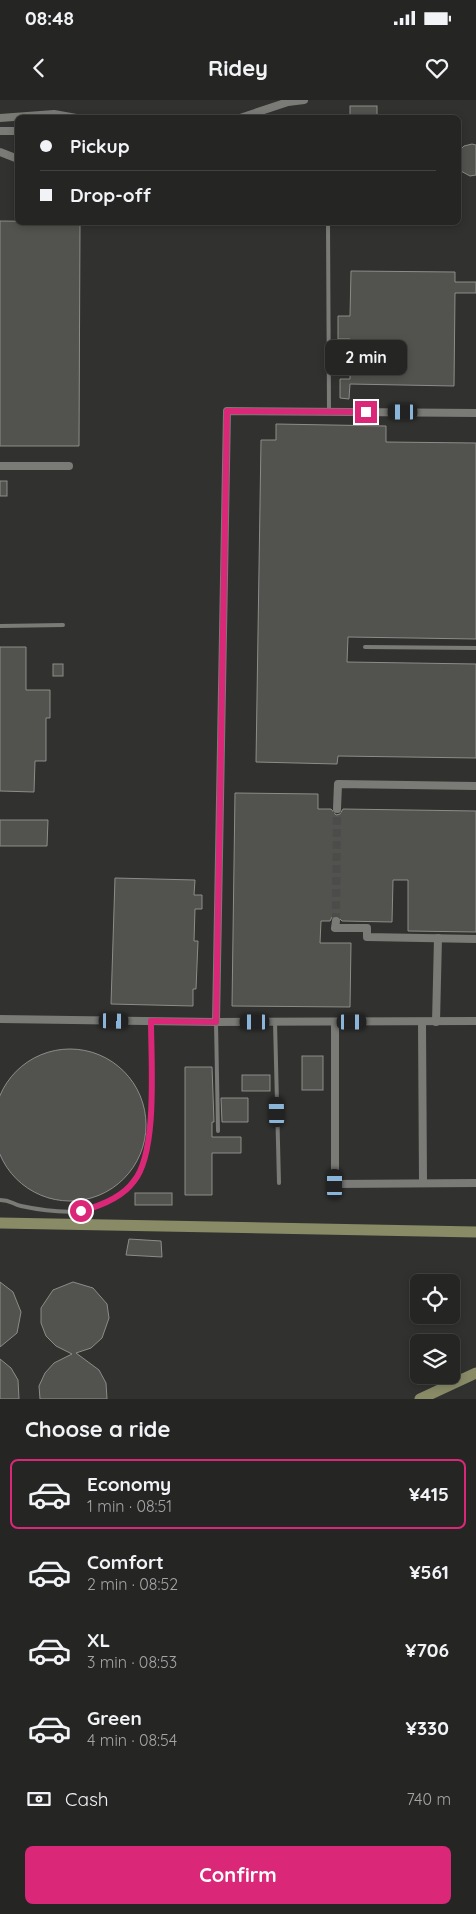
<!DOCTYPE html>
<meta charset="utf-8">
<style>
:root{--surface:#252523;--page:#313130;--text:#f1f3f6;--muted:#a3a5a6;--line:#424241;--accent:#db2777}
body{margin:0;font-family:Quicksand,sans-serif;background:var(--page);color:var(--text);height:100vh;display:flex;flex-direction:column;font-size:19px;white-space:nowrap}
*{box-sizing:border-box;margin:0}
p{font-size:16px;color:var(--muted)}
.icon{flex:none;width:28px;height:28px;fill:none;stroke:currentColor;stroke-width:2;stroke-linecap:round;stroke-linejoin:round}
.map{position:relative;height:1299px;overflow:hidden}
.details{display:flex;flex-direction:column;background:var(--surface);flex:1}
.details>*{flex:none}
.guide{position:absolute;left:15px;top:15px;width:446px;height:110px;border-radius:8px;box-shadow:0 2px 8px #0003,0 0 0 1px var(--line);display:grid;align-content:center;height:110px;padding:0 25px;background:var(--surface)}
.controls{position:absolute;left:410px;top:1174px;display:grid;gap:10px}
.controls a{display:grid;place-items:center;width:50px;height:50px;border-radius:8px;background:var(--surface);box-shadow:0 2px 8px #0003,0 0 0 1px var(--line);font-size:25px}
.end{position:absolute;width:22px;height:22px;margin:-11px;border:6px solid #db2777;background:#fff;box-shadow:0 0 0 2px #fff}
.from{border-radius:50%}
.bubble{position:absolute;height:35px;border-radius:8px;background:var(--surface);box-shadow:0 2px 8px #0003,0 0 0 1px var(--line);font-size:16px;font-weight:700;line-height:35px;text-align:center}
.car{position:absolute;width:15px;height:30px;margin:-15px -8px;border-radius:6px;box-shadow:0 0 4px 1px #0007;background:linear-gradient(#222 24%,#8ab4d8 0 40%,#222 0 76%,#8ab4d8 0 86%,#222 0)}
.guide b{display:flex;align-items:center;gap:18px;height:48px;font-size:19px}
.guide b+b{border-top:1px solid var(--line)}
.guide i{width:12px;height:12px;background:var(--text)}
ul{padding:0;list-style:none}
li{display:flex;align-items:center;gap:15px;height:70px;margin:0 10px 8px;padding:0 15px;border:2px solid transparent;border-radius:8px}
li div{flex:1}
li b{display:block;font-size:19px}
li em{font-style:normal;font-weight:700}
li.on{border-color:var(--accent)}
li>.icon{width:45px;height:45px;stroke-width:1.5}
h2{padding:0 25px;font-size:22px;line-height:60px}
.pay{display:flex;align-items:center;gap:12px;height:55px;padding:0 25px;font-size:19px}
.pay p{margin-inline-start:auto}
.action{display:flex;gap:10px;margin-top:auto;padding:10px 25px}
.action a{flex:1;height:58px;border-radius:8px;background:var(--accent);color:#fff;font-size:20px;font-weight:700;line-height:58px;text-align:center}
.status{display:flex;justify-content:space-between;align-items:center;height:35px;padding:0 25px;background:var(--surface);direction:ltr}
.status svg{height:14px;fill:currentColor}
header{display:flex;justify-content:space-between;align-items:center;height:65px;padding:0 25px;background:var(--surface);font-size:22px;font-weight:700}
.map>svg:first-child{display:block}
.building{fill:#52524f;stroke:#8c8c89}
.lines{fill:none;stroke-linecap:round;stroke-linejoin:round}
.street-tunnel{stroke:#4c4c4a;stroke-width:8;stroke-dasharray:8 4;stroke-linecap:butt}
.lane{stroke:#7a7b77;stroke-width:4}
.street{stroke:#7a7b77;stroke-width:8}
.secondary{stroke:#898a66;stroke-width:11}
.route{stroke:#db2777;stroke-width:6}
</style>
<div class="status"><b>08:48</b><svg viewBox="0 0 49 12"><path d="M0 12V9h3v3zM5 12V6h3v6zM10 12V3h3v9zM15 12V0h3v12zM26 1h20v11H26zM47 4h2v5h-2z"/></svg></div>
<header><svg class="icon" aria-label="back" viewBox="0 0 24 24"><path d="M15 5l-7 7 7 7"/></svg>Ridey<svg class="icon" aria-label="heart" viewBox="0 0 24 24"><path d="M12 20l-8-8c-3-5 5-10 8-4 3-6 11-1 8 4z"/></svg></header>
<div class="map">
<svg width="476" height="1299" viewBox="0 0 476 1299">
<rect width="100%" height="100%" fill="#31312f"/>
<g class="building">
<rect x="350" y="6" width="27" height="12"/>
<polygon points="472,44 476,45 476,75 470,76 459,70 459,51 464,46"/>
<polygon points="0,121 80,122 79,346 0,346"/>
<polygon points="351,171 455,172 455,182 476,182 476,193 455,193 454,286 350,284 349,299 340,298 340,279 350,279 350,239 338,239 338,216 350,216"/>
<polygon points="276,324 386,326 386,342 476,343 476,539 348,537 347,562 476,564 476,658 338,656 337,664 256,662 261,340 276,340"/>
<rect x="0" y="381" width="7" height="15"/>
<polygon points="0,547 26,547 26,590 50,590 50,618 46,618 46,661 35,661 34,692 0,691"/>
<rect x="53" y="564" width="10" height="12"/>
<polygon points="235,693 318,694 318,709 331,709 336,715 340,714 343,709 476,711 476,832 408,831 408,780 393,780 392,822 342,821 336,815 332,817 330,821 321,821 320,843 351,843 350,907 232,906"/>
<polygon points="0,720 48,720 47,746 0,746"/>
<polygon points="115,778 195,780 194,795 202,795 202,809 195,809 194,841 198,841 196,889 193,889 193,906 111,904"/>
<circle cx="70" cy="1025" r="76"/>
<rect x="302" y="956" width="21" height="34"/>
<polygon points="185,967 212,967 214,1022 212,1022 212,1037 241,1037 241,1053 212,1053 212,1095 185,1095"/>
<rect x="242" y="975" width="28" height="16"/>
<polygon points="221,998 248,998 248,1022 222,1022"/>
<rect x="135" y="1093" width="37" height="12"/>
<polygon points="129,1139 161,1141 162,1157 126,1155"/>
<polygon points="0,1182 13,1192 21,1212 17,1233 0,1247"/>
<polygon points="73,1182 93,1188 107,1204 109,1218 102,1238 91,1248 76,1253 99,1270 106,1283 107,1299 40,1299 39,1286 45,1273 54,1263 72,1254 56,1246 46,1236 41,1223 41,1208 53,1190"/>
<polygon points="0,1259 11,1268 18,1280 19,1299 0,1299"/>
</g>
<g class="lines">
<polyline class="street-tunnel" points="336,821 337,709"/>
<g class="lane">
<polyline points="328,122 329,312"/>
<polyline points="0,526 63,525"/>
<polyline points="365,547 476,548"/>
<polyline points="216,922 218,1031"/>
<polyline points="275,922 279,1083"/>
<path d="M0,1100C11,1100 12,1104 21,1106C40,1110 63,1113 82,1111C100,1108 122,1096 134,1082C158,1054 151,959 151,921"/>
</g>
<g class="street">
<polyline points="0,18 54,14 76,18"/>
<polyline points="240,18 288,2 304,0"/>
<polyline points="0,31 18,31"/>
<polyline points="0,52 18,59"/>
<polyline points="0,366 69,366"/>
<polyline points="337,709 338,684 476,686"/>
<polyline points="336,821 335,828 367,828 367,837 476,839"/>
<polyline points="0,919 216,922 476,921"/>
<polyline points="216,922 227,311 476,313"/>
<polyline points="335,922 335,1084 476,1083"/>
<polyline points="422,922 423,1083"/>
<polyline points="436,922 438,838"/>
</g>
<g class="secondary">
<polyline points="0,1123 476,1132"/>
<polyline points="420,1299 476,1273"/>
</g>
</g>
<g class="lines">
<path class="route" d="M81,1111C100,1106 122,1098 134,1081C158,1052 151,960 151,921L216,922L227,311L366,312"/>
</g>
</svg>
<div class="controls">
<a><svg class="icon" aria-label="locate" viewBox="0 0 24 24"><circle cx="12" cy="12" r="6"/><path d="M12 2v4M12 18v4M2 12h4M18 12h4"/></svg></a>
<a><svg class="icon" aria-label="layers" viewBox="0 0 24 24"><path d="M12 4l9 5-9 5-9-5zM3 14l9 5 9-5"/></svg></a>
</div>
<i class="end from" style="left:81px;top:1111px"></i>
<i class="end" style="left:366px;top:312px"></i>
<div class="bubble" style="left:325px;top:240px;width:82px">2 min</div>
<i class="car" style="left:403px;top:312px;rotate:270deg"></i>
<i class="car" style="left:114px;top:921px;rotate:91deg"></i>
<i class="car" style="left:255px;top:922px;rotate:270deg"></i>
<i class="car" style="left:352px;top:922px;rotate:90deg"></i>
<i class="car" style="left:277px;top:1012px;rotate:359deg"></i>
<i class="car" style="left:335px;top:1084px;rotate:0deg"></i>
<div class="guide">
<b><i class="from"></i>Pickup</b>
<b><i></i>Drop-off</b>
</div>
</div>
<section class="details">
<h2>Choose a ride</h2>
<ul>
<li class="on"><svg class="icon" aria-label="car" viewBox="0 0 24 24"><path d="M5 17H2v-5l4-1 3-4h7l3 4 3 1v5h-3M9 17h6M6 11h13"/><circle cx="7" cy="17" r="2"/><circle cx="17" cy="17" r="2"/></svg><div><b>Economy</b><p>1 min · 08:51</p></div><em>¥415</em></li>
<li><svg class="icon" aria-label="car" viewBox="0 0 24 24"><path d="M5 17H2v-5l4-1 3-4h7l3 4 3 1v5h-3M9 17h6M6 11h13"/><circle cx="7" cy="17" r="2"/><circle cx="17" cy="17" r="2"/></svg><div><b>Comfort</b><p>2 min · 08:52</p></div><em>¥561</em></li>
<li><svg class="icon" aria-label="car" viewBox="0 0 24 24"><path d="M5 17H2v-5l4-1 3-4h7l3 4 3 1v5h-3M9 17h6M6 11h13"/><circle cx="7" cy="17" r="2"/><circle cx="17" cy="17" r="2"/></svg><div><b>XL</b><p>3 min · 08:53</p></div><em>¥706</em></li>
<li><svg class="icon" aria-label="car" viewBox="0 0 24 24"><path d="M5 17H2v-5l4-1 3-4h7l3 4 3 1v5h-3M9 17h6M6 11h13"/><circle cx="7" cy="17" r="2"/><circle cx="17" cy="17" r="2"/></svg><div><b>Green</b><p>4 min · 08:54</p></div><em>¥330</em></li>
</ul>
<div class="pay"><svg class="icon" aria-label="cash" viewBox="0 0 24 24"><path d="M3 7h18v10H3z"/><circle cx="12" cy="12" r="2"/></svg>Cash<p>740 m</p></div>
<div class="action"><a>Confirm</a></div>
</section>
